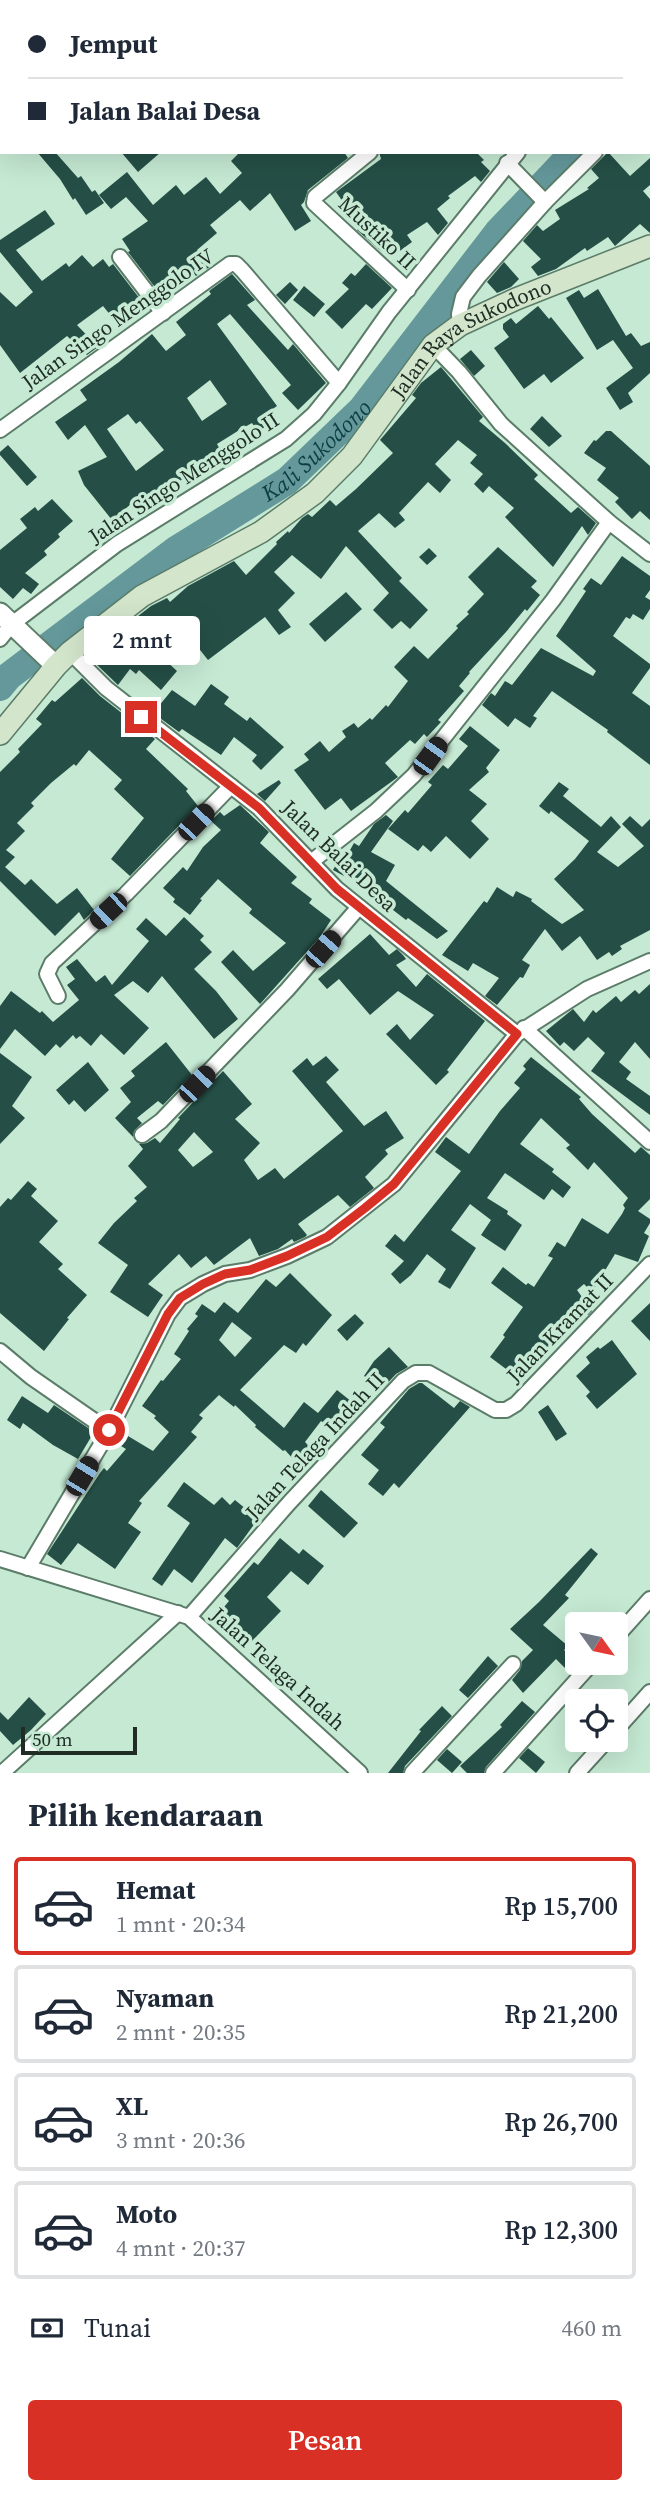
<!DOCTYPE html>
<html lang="id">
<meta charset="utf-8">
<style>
:root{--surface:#fff;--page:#f6f6f7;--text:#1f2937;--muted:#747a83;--line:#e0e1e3;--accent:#d93025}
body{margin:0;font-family:"Source Serif 4",serif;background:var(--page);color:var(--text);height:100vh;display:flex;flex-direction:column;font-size:26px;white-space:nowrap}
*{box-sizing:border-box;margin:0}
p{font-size:23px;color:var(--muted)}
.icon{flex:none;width:38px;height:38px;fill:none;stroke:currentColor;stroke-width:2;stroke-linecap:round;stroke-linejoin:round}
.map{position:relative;height:1773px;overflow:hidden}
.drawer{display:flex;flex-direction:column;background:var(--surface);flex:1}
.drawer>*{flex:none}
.top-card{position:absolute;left:0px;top:0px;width:651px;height:154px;box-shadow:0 7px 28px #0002;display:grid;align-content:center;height:154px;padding:0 28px;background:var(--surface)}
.needle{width:46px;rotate:123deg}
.fabs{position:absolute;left:565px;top:1612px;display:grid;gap:14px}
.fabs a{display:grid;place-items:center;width:63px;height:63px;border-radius:7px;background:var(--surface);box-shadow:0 7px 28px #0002;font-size:35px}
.scale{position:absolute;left:21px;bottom:18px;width:116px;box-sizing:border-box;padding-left:7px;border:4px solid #1f2d25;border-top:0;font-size:19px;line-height:24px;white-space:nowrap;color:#1f2d25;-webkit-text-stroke:5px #c5e9d3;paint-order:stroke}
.end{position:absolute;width:32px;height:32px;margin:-16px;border:9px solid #d93025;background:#fff;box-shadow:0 0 0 4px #fff}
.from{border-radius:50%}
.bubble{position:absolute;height:49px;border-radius:7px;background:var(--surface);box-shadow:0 7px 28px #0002;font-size:23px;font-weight:600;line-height:49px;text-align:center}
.car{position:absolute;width:21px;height:42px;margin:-21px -10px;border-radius:9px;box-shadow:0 0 5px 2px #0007;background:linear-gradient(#222 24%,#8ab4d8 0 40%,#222 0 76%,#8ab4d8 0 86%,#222 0)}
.top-card b{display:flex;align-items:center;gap:24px;height:66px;font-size:26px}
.top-card b+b{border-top:2px solid var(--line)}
.top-card i{width:18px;height:18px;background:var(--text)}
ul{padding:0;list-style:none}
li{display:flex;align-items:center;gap:21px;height:98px;margin:0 14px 10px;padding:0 14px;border:4px solid var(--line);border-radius:7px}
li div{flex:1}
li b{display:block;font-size:26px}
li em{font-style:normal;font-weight:600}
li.on{border-color:var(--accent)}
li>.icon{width:63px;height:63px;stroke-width:1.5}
h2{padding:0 28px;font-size:32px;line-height:84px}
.pay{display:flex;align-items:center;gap:18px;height:77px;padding:0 28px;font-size:26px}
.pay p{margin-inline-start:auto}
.cta{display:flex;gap:14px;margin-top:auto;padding:14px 28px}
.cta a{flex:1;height:80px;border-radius:7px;background:var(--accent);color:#fff;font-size:28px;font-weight:600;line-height:80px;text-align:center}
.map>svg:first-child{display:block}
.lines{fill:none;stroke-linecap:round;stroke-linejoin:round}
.river{stroke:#64989b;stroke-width:28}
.building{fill:#254f46;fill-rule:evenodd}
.minor-casing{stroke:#5b7c68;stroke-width:18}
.tertiary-casing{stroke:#5b7c68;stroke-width:23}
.secondary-casing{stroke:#5b7c68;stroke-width:24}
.minor{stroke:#fff;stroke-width:14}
.tertiary{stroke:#fff;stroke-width:19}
.secondary{stroke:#d3e6cc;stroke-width:21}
.route{stroke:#d93025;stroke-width:9}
.labels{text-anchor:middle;stroke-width:7;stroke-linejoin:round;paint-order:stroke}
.street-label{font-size:21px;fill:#1f2d25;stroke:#c5e9d3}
.water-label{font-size:23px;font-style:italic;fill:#0c3f42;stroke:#c5e9d3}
</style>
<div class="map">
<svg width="650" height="1773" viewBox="0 0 650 1773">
<rect width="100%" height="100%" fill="#c5e9d3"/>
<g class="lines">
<g class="river">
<polyline points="649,76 650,76"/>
<path id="s1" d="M0,687L9,676L176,550L287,481L362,409L498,232L574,152"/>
</g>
</g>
<g class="building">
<polygon points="37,152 55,152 78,178 81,176 92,192 95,190 104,203 86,215 75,198 73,200 60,179"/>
<polygon points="121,152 161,152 138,172"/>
<polygon points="240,152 344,152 348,158 308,190 304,202 301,205 311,221 295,231 270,193 250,211 240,200 210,225 217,233 197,250 211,266 196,276 190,269 182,277 180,274 162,289 168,296 164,299 128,252 130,251 122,239 148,221 126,197 111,209 99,195 127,172 153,205 176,185 184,195 206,177 220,194 242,173 231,161"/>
<polygon points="379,152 476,152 484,160 481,162 490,171 481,182 475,176 448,196 450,198 437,209 448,223 438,235 427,222 407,235 412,242 397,253 392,246 382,252 357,230 361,227 336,192 381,159"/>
<polygon points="608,152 630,176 650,158 650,185 643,191 650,199 650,233 640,224 615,246 608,237 587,251 585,248 556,269 538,276 531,267 541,259 523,241 537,225 543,231 560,219 555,210 589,189 587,188 599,178 591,169"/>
<polygon points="45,210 55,224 16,250 42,281 66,263 69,267 82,255 93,267 103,259 109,267 113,264 147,308 144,310 139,303 116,322 103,306 77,325 98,347 87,355 67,336 20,373 0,345 0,292 16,307 33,292 0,252 0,240"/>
<polygon points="504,262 519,279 511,287 497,293 487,282"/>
<polygon points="366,264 392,288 372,309 366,304 342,329 325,312 349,289 342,283 351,273 355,276"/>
<path d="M232,274L255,300L247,305L288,350L293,344L326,383L298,410L282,393L291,385L230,314L217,324L277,406L264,415L270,423L258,432L252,423L241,429L217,444L223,455L190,477L188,475L145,507L137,499L112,520L84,485L78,471L107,457L85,425L68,440L55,422L87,400L80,390L119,362L152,334L166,351L186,335L176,322L211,294L209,291ZM210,380L227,404L202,421L187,398ZM128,414L136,424L140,421L164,450L136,471L107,429Z"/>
<polygon points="290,282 298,290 285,304 276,295"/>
<polygon points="304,286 325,304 314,317 293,300"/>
<polygon points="598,289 626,336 631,333 641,346 650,342 650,373 628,393 633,402 620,410 606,388 633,368 613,340 597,350 566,298 579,290 584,298"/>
<polygon points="538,306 549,319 551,317 584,358 551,383 544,374 524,389 494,348 509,337 503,329 503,324 511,318 516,324"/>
<polygon points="471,350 485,366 474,376 460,359"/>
<polygon points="441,367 483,417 479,421 505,443 538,475 534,479 571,513 578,507 596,523 588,535 582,526 553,567 505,517 514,508 489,486 483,493 474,484 483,474 470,463 477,455 458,440 435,464 451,480 440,493 428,482 399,513 405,520 395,528 379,513 358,531 402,578 399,581 428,610 410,629 401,621 392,629 373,610 389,593 346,546 321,579 292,555 274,572 295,593 278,610 291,627 279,635 265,617 208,660 189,636 163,658 177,671 161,690 139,670 136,674 130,669 118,685 94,662 103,651 98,647 151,606 167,598 170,602 188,586 234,561 246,575 277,544 276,542 288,531 289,533 302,518 308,514 312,517 330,500 336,506 356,489 393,453 380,440 416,398 412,395 421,383"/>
<polygon points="542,416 562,436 549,447 530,429"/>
<polygon points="606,431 611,431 650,466 650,520 640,511 632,519 615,502 619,498 597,480 606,468 584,453 594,440 596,441"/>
<polygon points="8,445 37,477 27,486 0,455 0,452"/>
<polygon points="52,499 73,521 58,534 60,537 44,551 47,555 25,573 39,584 31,594 23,588 13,599 0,587 0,550 27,528 20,519 35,507 38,511"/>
<polygon points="498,547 537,581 531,587 540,595 527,611 525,609 506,632 469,672 470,673 459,686 464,691 438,720 441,722 427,737 424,734 415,744 410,740 385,763 398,777 351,811 341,798 325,810 294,770 309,760 304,754 320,741 329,752 346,737 342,731 354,723 358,728 370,718 372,720 386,705 388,707 408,681 394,667 414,646 428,659 458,628 456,626 469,614 467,612 484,594 468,577"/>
<polygon points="429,548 437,556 427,565 419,557"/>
<polygon points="622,556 650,576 650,590 645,597 650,600 650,609 643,620 633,614 630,619 626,617 613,636 650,664 650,668 632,693 650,706 650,765 607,732 608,730 552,691 533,716 537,718 530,728 515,718 508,727 482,705 491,693 495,696 505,681 512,685 541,648 593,676 596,671 556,636 586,591 583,589 591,578 601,585"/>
<polygon points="346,592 362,609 325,642 309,624"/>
<polygon points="82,678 100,696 155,739 146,749 188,789 186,791 198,806 130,876 111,859 144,818 114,789 122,780 89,750 76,766 74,764 51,783 31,803 34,806 17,823 25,831 6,850 15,857 5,867 25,885 31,879 57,904 77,888 94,910 84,920 79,912 55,936 0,881 0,772 20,752 18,749 42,724 36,719 52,700 55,702"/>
<polygon points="211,684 229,697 224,704 247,721 250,717 284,747 261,770 252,761 257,755 234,737 221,755 182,729 179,732 153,713 172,690 195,706"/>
<polygon points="470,726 500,750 486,768 489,772 469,790 487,804 471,821 489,839 470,859 446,836 431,852 423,845 418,851 388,829 405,810 408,813 432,785 428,782 443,765 448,769 468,746 459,739"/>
<polygon points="279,780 281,783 265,801 257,794"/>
<polygon points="559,782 569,789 563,796 601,827 611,816 621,827 597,852 618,867 644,846 622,824 630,816 642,827 650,819 650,930 620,946 622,949 612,956 609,952 597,960 580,936 562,951 545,929 522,960 530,965 523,978 520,977 497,1005 485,996 499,978 473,963 468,971 442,955 484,901 487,903 497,887 513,897 516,891 532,899 531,901 562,924 584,910 554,879 575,859 589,841 551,811 549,814 539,806"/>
<polygon points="240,805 269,832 260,843 297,877 291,883 312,899 309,903 331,920 320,937 260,1004 221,962 233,950 253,971 286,943 249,913 252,909 218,879 200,899 202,900 190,915 173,902 175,899 163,888 183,867 187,871 203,847 221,830 211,821 220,812 224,816"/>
<polygon points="386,815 393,821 371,852 395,865 386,881 448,931 437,939 408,918 406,920 384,903 384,900 346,874 344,876 333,870 341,856 345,859 354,843 359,846 374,824"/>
<polygon points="184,917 204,936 200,940 212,952 194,969 216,991 238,1019 214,1039 162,976 148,993 133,981 114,995 149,1028 124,1055 101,1034 91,1046 80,1036 76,1039 73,1035 60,1048 56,1044 45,1056 15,1029 0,1049 0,1006 11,991 40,1013 42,1011 53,1022 79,1000 67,985 75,979 66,967 77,959 96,982 105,975 112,985 149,941 136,929 146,918 166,936"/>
<polygon points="370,934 389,955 397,949 403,955 406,959 396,965 416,987 427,974 485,1021 447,1070 449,1072 436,1085 386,1034 397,1024 410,1040 434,1015 398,991 370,1015 339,979 327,989 318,979"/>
<polygon points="650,984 650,1059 635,1042 619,1062 631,1072 626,1079 650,1096 650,1115 591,1071 605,1053 588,1037 574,1051 564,1042 560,1046 546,1031 573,1009 584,1022 593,1010 596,1013 616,996 621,1002 635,990 639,994"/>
<polygon points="166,1042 192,1075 163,1105 158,1101 137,1118 142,1123 134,1131 133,1137 115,1118 131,1102 120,1088 135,1076 131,1071"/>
<polygon points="0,1053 32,1077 12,1106 25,1118 0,1144"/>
<path d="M326,1056L339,1070L326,1082L364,1126L386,1111L404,1138L385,1150L388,1154L365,1177L374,1188L350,1207L338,1195L298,1224L307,1235L305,1237L294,1242L292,1239L278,1249L259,1256L250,1238L214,1265L206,1256L191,1268L179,1254L148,1284L163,1295L148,1317L110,1292L128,1265L98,1243L114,1223L137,1201L134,1198L147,1187L128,1166L143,1149L139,1144L147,1143L155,1138L160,1143L180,1119L178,1118L223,1071L252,1104L235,1119L260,1143L244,1160L258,1180L275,1168L284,1179L343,1131L292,1071L307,1058L313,1066ZM194,1132L213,1152L193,1167L178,1150Z"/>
<polygon points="531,1057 581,1097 579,1099 592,1114 635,1153 641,1147 650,1155 650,1199 638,1211 650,1219 650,1223 644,1233 649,1236 638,1262 615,1254 592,1292 584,1284 577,1290 592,1311 588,1315 579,1310 540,1363 538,1361 522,1381 490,1357 505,1337 503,1335 523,1307 491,1283 503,1267 526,1285 528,1283 534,1287 553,1258 548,1256 557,1242 565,1247 582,1218 608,1234 622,1214 625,1208 623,1205 628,1198 594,1162 588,1170 566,1148 570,1145 541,1118 520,1144 554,1169 552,1172 571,1187 563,1198 552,1189 544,1200 505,1173 487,1198 508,1211 507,1214 522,1225 505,1251 481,1235 491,1220 470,1204 451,1230 476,1248 450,1289 438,1282 446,1269 427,1254 411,1275 400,1284 391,1274 404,1261 385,1246 395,1234 404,1242 461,1171 435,1152 446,1137 469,1154 500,1111 520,1088 514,1083 526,1069 523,1066"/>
<polygon points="88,1062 109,1090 85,1112 74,1100 69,1105 56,1090"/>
<polygon points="28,1181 37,1189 31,1196 58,1221 39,1242 63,1264 58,1269 87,1295 67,1318 69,1319 44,1351 0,1313 0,1207 8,1198 11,1200"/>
<path d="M290,1273L332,1315L306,1346L303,1343L296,1353L284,1345L240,1390L284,1428L304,1402L318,1413L337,1390L362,1410L340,1434L321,1421L305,1442L317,1455L302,1469L285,1450L283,1451L255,1427L256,1425L235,1405L234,1407L219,1395L199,1415L203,1418L191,1432L197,1437L139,1501L142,1503L128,1523L141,1532L115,1569L78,1543L61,1565L47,1554L100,1473L104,1468L107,1471L126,1449L121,1446L128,1436L153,1451L169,1432L154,1418L156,1416L142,1406L161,1380L163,1381L181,1359L174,1354L189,1331L187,1329L198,1316L195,1314L202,1304L215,1313L224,1302L238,1313L266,1279L276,1287ZM232,1322L252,1338L235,1357L219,1340Z"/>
<polygon points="650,1303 650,1341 631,1321"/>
<polygon points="355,1314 364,1323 347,1341 337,1330"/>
<polygon points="612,1340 637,1374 597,1409 586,1396 590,1392 576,1376 590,1363 586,1357 598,1347 600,1349"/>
<polygon points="389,1347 408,1367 396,1374 382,1389 364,1376 374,1361"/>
<polygon points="419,1383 422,1383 454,1408 460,1401 470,1407 399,1488 394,1483 383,1496 368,1484 379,1470 361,1455 385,1427 380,1423 409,1389"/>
<polygon points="22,1396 48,1413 54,1405 94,1432 78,1459 53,1445 23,1423 20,1429 7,1420"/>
<polygon points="548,1405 567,1434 556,1441 538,1412"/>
<polygon points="184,1482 214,1505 222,1497 230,1505 235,1500 258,1519 237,1548 225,1538 192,1583 174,1569 162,1586 152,1579 190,1523 167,1506"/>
<polygon points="321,1490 358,1523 344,1538 308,1506"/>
<polygon points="280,1538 299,1554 303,1549 324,1566 308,1585 291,1571 267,1597 281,1611 251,1642 219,1613 229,1601 224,1596 254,1562 258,1565"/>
<polygon points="591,1548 598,1554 565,1595 569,1598 543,1625 568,1646 564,1650 579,1663 570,1673 556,1659 523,1693 512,1680 520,1670 522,1661 533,1650 510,1629 539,1602"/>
<polygon points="488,1656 498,1666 468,1698 459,1690"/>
<polygon points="29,1697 46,1714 31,1730 13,1745 0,1731 0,1712 8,1720"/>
<polygon points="522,1701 535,1712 486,1767 484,1773 467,1773 460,1766 502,1727 500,1725"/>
<polygon points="442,1706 452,1716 405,1766 403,1773 388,1773 421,1731 419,1730"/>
<polygon points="528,1748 545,1762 536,1773 519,1758"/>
<polygon points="447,1749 462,1762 452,1773 437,1760"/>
</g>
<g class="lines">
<g class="minor-casing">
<g id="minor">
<polyline points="405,0 406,2"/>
<polyline points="649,19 650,18"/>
<polyline points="649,98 650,97"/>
<polyline points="370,152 315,197 314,203 408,290"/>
<polyline points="507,163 545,202"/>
<polyline points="120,257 163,313"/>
<polyline points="460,325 459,314 463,297 479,276 545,202 595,152"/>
<polyline points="433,345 459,372 501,424 609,522 650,554"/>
<polyline points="0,430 230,264 236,264 242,270 339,383"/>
<polyline points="0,639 12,624 117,544 286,439 314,414 339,383 389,312 518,152"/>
<polyline points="70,652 106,688 259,808 337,889 517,1034"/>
<polyline points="311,862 376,811 414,775 553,600 609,522"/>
<polyline points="58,996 47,974 52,963 126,894 231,786"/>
<polyline points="524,1028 650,1142"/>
<polyline points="142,1135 161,1121 287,990 359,907"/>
<polyline points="0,1351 31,1377 109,1431"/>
<polyline points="0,1559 189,1617 360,1773"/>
<polyline points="28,1568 109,1431 168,1314 180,1298 203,1284 225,1274 250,1270 287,1256 327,1237 394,1184 517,1034 587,989 650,961"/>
<polyline points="189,1617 289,1503 403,1381 416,1373 429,1373 495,1410 506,1410 516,1404 650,1264"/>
<polyline points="616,1637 650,1599"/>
<polyline points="616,1730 650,1692"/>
<polyline points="2,1773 178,1613"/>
<polyline points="412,1773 513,1664"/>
<polyline points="493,1773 593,1662"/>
<polyline points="577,1773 607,1740"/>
</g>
</g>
<g class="tertiary-casing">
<polyline id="tertiary" points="0,613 56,666"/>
</g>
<g class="secondary-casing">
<g id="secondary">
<path id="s2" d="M0,734L56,666L70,652L142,596L261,532L315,493L352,456L433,345L460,325L516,299L650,246"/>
</g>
</g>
<use href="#minor" class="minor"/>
<use href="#tertiary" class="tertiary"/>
<use href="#secondary" class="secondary"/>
</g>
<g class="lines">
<polyline class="route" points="109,1430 168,1314 180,1298 203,1284 225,1274 250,1270 287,1256 327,1237 365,1208 394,1184 517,1034 337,889 259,808 141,717"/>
</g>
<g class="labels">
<g class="street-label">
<text transform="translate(377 233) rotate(43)" y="7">Mustiko II</text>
<text transform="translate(118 319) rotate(-35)" y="7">Jalan Singo Menggolo IV</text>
<text dy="7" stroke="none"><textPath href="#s2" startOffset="625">Jalan Raya Sukodono</textPath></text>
<text transform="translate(184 478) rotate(-33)" y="7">Jalan Singo Menggolo II</text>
<text transform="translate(339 856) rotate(44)" y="7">Jalan Balai Desa</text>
<text transform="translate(560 1328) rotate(-46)" y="7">Jalan Kramat II</text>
<text transform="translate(315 1446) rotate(-47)" y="7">Jalan Telaga Indah II</text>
<text transform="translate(278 1669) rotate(42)" y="7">Jalan Telaga Indah</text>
</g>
<g class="water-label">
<text dy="8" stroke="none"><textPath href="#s1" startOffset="396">Kali Sukodono</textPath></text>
</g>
</g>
</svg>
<div class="fabs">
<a><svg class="needle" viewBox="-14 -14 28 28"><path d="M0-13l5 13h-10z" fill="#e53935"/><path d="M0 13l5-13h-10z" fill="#747a83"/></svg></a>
<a><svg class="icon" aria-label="locate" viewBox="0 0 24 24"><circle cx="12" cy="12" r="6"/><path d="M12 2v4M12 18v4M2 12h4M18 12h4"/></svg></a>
</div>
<div class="scale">50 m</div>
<i class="end from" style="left:109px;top:1430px"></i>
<i class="end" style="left:141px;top:717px"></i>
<div class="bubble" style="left:84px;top:616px;width:116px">2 mnt</div>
<i class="car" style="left:430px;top:756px;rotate:36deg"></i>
<i class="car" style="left:196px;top:822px;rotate:44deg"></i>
<i class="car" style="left:108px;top:911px;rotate:227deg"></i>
<i class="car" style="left:323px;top:949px;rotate:41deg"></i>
<i class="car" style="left:197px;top:1084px;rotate:44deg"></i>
<i class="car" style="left:82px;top:1476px;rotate:31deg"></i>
<div class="top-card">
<b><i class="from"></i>Jemput</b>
<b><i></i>Jalan Balai Desa</b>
</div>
</div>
<section class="drawer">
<h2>Pilih kendaraan</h2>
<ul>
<li class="on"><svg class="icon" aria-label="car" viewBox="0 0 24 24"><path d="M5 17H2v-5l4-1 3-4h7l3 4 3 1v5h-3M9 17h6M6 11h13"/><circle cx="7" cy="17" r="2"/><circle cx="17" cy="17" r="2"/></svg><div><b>Hemat</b><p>1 mnt · 20:34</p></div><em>Rp 15,700</em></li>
<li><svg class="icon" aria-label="car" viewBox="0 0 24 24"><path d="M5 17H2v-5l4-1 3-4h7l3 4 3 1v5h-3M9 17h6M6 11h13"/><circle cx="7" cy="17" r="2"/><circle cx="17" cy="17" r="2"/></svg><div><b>Nyaman</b><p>2 mnt · 20:35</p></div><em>Rp 21,200</em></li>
<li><svg class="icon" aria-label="car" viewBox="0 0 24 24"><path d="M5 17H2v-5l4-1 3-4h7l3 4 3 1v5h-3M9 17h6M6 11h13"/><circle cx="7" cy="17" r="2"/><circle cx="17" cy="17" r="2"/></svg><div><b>XL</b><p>3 mnt · 20:36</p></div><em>Rp 26,700</em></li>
<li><svg class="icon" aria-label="car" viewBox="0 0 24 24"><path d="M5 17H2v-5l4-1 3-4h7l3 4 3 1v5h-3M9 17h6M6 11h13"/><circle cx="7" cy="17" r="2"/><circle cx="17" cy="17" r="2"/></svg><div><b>Moto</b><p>4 mnt · 20:37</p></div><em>Rp 12,300</em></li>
</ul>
<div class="pay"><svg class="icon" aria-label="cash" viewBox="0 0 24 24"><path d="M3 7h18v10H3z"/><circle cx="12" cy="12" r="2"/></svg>Tunai<p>460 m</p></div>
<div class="cta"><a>Pesan</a></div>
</section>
